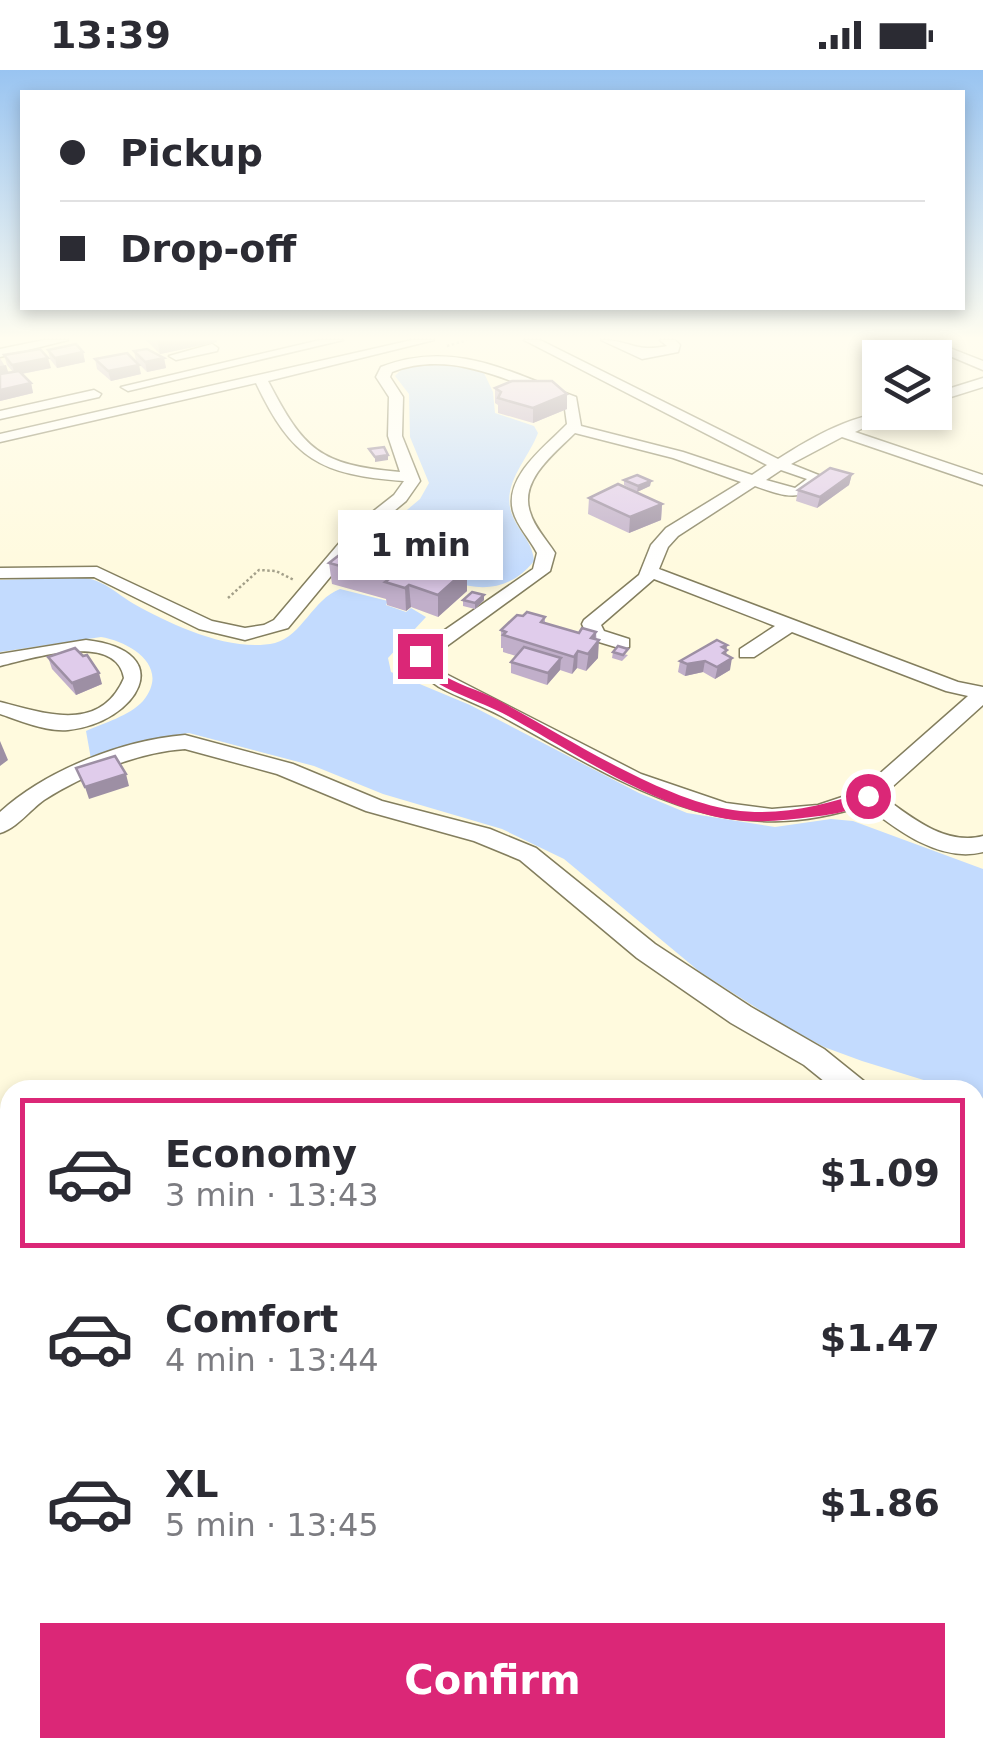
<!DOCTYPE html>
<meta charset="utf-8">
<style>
:root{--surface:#fff;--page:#f2f2f3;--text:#2b2b33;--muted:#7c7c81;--line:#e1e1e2;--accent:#db2777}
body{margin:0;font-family:"DejaVu Sans",sans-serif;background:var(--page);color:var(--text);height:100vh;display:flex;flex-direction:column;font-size:38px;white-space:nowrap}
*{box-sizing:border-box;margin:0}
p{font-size:32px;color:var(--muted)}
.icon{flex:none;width:55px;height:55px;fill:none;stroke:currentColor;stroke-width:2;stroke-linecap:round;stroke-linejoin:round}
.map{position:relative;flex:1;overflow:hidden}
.panel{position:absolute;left:0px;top:1010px;width:985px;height:678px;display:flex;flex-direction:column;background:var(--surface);border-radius:30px 30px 0 0;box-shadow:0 5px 15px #0003}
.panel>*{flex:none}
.guide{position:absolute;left:20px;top:20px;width:945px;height:220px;border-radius:0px;box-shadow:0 5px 15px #0003;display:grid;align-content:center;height:220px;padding:0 40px;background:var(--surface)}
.tools{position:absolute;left:862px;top:270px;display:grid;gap:20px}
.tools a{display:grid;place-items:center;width:90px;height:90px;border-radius:0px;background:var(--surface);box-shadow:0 5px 15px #0003;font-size:50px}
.end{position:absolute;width:45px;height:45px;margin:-22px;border:12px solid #db2777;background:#fff;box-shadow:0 0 0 5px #fff}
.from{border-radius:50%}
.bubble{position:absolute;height:70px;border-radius:0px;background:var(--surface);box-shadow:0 5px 15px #0003;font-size:32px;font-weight:600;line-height:70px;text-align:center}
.guide b{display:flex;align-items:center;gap:35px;height:95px;font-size:38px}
.guide b+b{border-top:2px solid var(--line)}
.guide i{width:25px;height:25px;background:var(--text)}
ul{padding:18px 0 0;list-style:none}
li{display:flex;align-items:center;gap:30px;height:150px;margin:0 20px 15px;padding:0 20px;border:5px solid transparent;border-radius:0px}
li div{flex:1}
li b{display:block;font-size:38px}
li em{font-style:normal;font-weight:600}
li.selected{border-color:var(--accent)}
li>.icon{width:90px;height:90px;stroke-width:1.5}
.cta{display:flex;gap:20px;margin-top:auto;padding:20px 40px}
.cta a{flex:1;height:115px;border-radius:0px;background:var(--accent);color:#fff;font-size:40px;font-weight:600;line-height:115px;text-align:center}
.status{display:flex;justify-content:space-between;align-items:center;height:70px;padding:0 50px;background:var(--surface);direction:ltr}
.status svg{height:28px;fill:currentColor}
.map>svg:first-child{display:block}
.water{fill:#c3dbfe}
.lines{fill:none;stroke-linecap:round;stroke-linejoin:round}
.minor-casing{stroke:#837e5e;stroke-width:3}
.path{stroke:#a39f89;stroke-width:2.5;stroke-dasharray:2.5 2.5;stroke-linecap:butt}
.minor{fill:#fff;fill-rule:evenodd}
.wall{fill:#c1afca}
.shaded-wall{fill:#9d8fa4}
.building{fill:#e0cceb;stroke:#9d8fa4;stroke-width:2.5}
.route{fill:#db2777}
</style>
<div class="status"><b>13:39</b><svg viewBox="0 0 49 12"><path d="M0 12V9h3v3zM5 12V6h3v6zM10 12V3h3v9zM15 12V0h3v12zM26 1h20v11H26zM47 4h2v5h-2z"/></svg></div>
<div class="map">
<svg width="983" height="1687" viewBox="0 0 983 1687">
<rect width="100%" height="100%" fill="#fffade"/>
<g class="water">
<path d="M440,292L484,303L493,322L495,343L534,356L538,363C528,390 499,416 513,447C520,463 533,473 534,491C488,549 420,496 370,471L420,429L429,413L410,367L409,324L395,306L403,298Z"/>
<path d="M80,507C105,510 114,522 134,534C172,555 231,583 275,573C302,566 313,529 340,519L388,531L386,535L406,542L411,538L426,547L388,588L391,602L470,635L639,723L687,743L775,757L831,749L853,751L983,799V1028L975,1026V1020H956L862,991L824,977L783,955L700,902L564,789L502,759L383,724L314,696L189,663L151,669L91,689L86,661C104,653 129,646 143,631C171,597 131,572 101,567L0,582V510Z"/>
<polygon points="975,1323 983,1323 983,1687 853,1687 855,1678 975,1678"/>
</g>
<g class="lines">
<g class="minor-casing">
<g id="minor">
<polygon points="44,270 68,270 0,287 0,279"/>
<polygon points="320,270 343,270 128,321 121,317"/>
<path d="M412,270H434L268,311C304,380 319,395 400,402L388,366L389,327L376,307L381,297C453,269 510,302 576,327L581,356L683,382L752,405L767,395L524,270H540L778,389C814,366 856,342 897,342L855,362L983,405V415L842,367L791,394L826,408C802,433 786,427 755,416L678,466L668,477L659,499L958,612L983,617V635L882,726C911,747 945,776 983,766V782C940,793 897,760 865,735C721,784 623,712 501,646C481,635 459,628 439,617L419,603L409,590L413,582L533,499L537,483C530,469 517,456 513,441C504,406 546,376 567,354L564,332C509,311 451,279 392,302L390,307L403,327L402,366L420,411L406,431L364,466L288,558L245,570L199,559L94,507L0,508V498L97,497L212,551L245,558L264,555L274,550L352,458L394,425L404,411C320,405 292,389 256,313L0,372V364ZM575,363L673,388L741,412L666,458L651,475L639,505L584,550L582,554L589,569L622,579L629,577V569L604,561L601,555L654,509L775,556L740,579V587H754L792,562L946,621L968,626L860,721L818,735L772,739L726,733L641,704L442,602L429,589L550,501L555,483C547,470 534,457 530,442C519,410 555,383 575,363ZM781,400L807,409L795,418L766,410Z"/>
<path d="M601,270C631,270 634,283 667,276L660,270H675L680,275L678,282L642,289Z"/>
<polygon points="912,270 929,270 983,291 983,300"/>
<polygon points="212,274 218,278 217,281 176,290 169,286"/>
<polygon points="983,308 983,317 935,332 935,323"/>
<polygon points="94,320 101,324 99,327 0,349 0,341"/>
<path d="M86,570C181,581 137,653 68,660C46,662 21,651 0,644V632C44,643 100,664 124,608C116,561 30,589 0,596V584Z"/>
<path d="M185,665L293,694L382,731L490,759L536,778L655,874L751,937L824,979L865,1012L869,1020H835L804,995L731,953L637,888L520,790L474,771L366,741L277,704L185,679C138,682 83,705 44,730C30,740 17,758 0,763V742C46,700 123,670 185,665Z"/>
<polygon points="975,1202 983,1205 983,1237 975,1234"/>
<polygon points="0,1209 10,1213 10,1270 0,1266"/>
<rect x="975" y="1273" width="8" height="34"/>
<polygon points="807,1678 849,1678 847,1687 803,1687"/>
</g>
</g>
<g class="path">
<polyline points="447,276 467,270"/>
<polyline points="228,528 259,500 276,501 294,510"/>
</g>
<use href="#minor" class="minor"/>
</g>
<g class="wall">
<polygon points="146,270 217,270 217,272 160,284"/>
<polygon points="48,280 83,282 85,292 57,298 50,289"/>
<polygon points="134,281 164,288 166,298 147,302 136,291"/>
<polygon points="4,285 51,298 22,304 31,313 33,323 0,331 0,288 9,303 13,302 7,295"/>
<polygon points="95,289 141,304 111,311 97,299"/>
<polygon points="495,318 567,339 533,353 498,343 498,335 495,333"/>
<polygon points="852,404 849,415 817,438 796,431 798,420"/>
<polygon points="624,410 651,411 650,416 637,422 624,415"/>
<polygon points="589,428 662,434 661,450 629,463 588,444"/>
<polygon points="441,491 467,499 467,521 438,547 411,537 406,541 387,535 386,529 332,514 329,493"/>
<polygon points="484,525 484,530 475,539 463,536 463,530"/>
<polygon points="523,546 545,547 545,553 579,563 596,562 598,588 586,601 577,598 572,604 560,600 547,615 511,603 511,592 516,586 503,582 503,578 501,578 501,560"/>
<polygon points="726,580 730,600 715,609 703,602 685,606 678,602 680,591"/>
<polygon points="613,582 628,585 622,591 612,588"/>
<polygon points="48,587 102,614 76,625 52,599"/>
</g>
<g class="shaded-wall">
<polygon points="157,270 217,270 217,272 160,284"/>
<polygon points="83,282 85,292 57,298 55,288"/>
<polygon points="48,288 51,298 15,305 12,295"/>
<polygon points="164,288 166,298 147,302 145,292"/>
<polygon points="6,295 9,305 0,307 0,296"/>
<polygon points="139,295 141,304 111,311 108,301"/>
<polygon points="31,313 33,323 0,331 0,320"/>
<polygon points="567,324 567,339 533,353 533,338"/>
<polygon points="388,385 388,390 375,392 375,387"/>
<polygon points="852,404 849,415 817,438 820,427"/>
<polygon points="651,411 650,416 637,422 638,416"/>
<polygon points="662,434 661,450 629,463 630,447"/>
<polygon points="467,499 467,521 438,547 438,525"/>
<polygon points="409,515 411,537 406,541 405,518"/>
<polygon points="484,525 484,530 475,539 475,533"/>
<polygon points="596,562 595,576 599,570 598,588 586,601 591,568"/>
<polygon points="727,575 725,592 732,588 730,600 715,609 722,577"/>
<polygon points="578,581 577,598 572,604 574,587"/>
<polygon points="561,588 560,600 547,615 548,603"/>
<polygon points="705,591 703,602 685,606 687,594"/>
<polygon points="99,603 102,614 76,625 72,613"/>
<polygon points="0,671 8,690 0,696"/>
<polygon points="126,704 129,716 89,729 85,717"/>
</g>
<g class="building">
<polygon points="76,274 83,282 55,288 48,280"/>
<polygon points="40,279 48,288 12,295 4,285"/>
<polygon points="147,279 164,288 145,292 134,281"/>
<polygon points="127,283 139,295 108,301 95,289"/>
<polygon points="19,301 31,313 0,320 0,304"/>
<polygon points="512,311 552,311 567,324 533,338 498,328 501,322 495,318"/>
<polygon points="384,377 388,385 375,387 369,379"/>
<polygon points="830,398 852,404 820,427 798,420"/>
<polygon points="637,405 651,411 638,416 624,410"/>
<polygon points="618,414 662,434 630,447 589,428"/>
<polygon points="361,468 441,488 438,491 467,499 438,525 409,515 405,518 385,512 389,509 329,493"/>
<polygon points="472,522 484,525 475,533 463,530"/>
<polygon points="527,542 545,547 541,552 579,563 582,558 596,562 591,568 599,570 588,584 578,581 574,587 503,565 506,562 501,560 517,545 523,546"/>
<polygon points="717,570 727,575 722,577 727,580 723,583 732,588 717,597 705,591 687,594 680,591"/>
<polygon points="618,576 628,579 623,585 613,582"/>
<polygon points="524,577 561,588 548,603 511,592"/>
<polygon points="75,578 83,586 87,585 99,603 72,613 48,587"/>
<polygon points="115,686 126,704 85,717 76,698"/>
</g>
<linearGradient id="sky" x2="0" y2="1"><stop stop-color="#99c4f1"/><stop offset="0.53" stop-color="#fffdf0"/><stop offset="1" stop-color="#fffdf0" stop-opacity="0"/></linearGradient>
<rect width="983" height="506" fill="url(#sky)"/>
<path class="route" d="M415,583H424C427,591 429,596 436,601C455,614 479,620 498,630C565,666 659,729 733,740C781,747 823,735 868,721L875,726C859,740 833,745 811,747C786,750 761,753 735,750C659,741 575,683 508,646C479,630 438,620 415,596Z"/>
</svg>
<div class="tools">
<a><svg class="icon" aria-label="layers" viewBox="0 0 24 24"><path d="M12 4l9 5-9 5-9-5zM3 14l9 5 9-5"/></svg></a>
</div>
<i class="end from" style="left:868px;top:726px"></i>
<i class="end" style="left:420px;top:586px"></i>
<div class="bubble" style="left:338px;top:440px;width:165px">1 min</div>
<div class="guide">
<b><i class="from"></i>Pickup</b>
<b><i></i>Drop-off</b>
</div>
<section class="panel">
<ul>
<li class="selected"><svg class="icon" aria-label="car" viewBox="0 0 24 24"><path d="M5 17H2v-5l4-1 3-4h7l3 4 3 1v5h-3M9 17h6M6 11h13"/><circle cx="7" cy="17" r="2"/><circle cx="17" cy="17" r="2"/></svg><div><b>Economy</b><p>3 min · 13:43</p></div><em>$1.09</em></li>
<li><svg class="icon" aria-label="car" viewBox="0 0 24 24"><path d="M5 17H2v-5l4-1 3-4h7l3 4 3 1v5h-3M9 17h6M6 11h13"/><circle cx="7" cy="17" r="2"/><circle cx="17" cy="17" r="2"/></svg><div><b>Comfort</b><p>4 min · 13:44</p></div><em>$1.47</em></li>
<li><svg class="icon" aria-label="car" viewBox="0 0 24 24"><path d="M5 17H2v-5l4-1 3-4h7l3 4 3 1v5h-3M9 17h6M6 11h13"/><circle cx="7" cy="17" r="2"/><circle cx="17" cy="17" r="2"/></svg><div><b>XL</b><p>5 min · 13:45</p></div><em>$1.86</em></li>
</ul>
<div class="cta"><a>Confirm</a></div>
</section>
</div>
